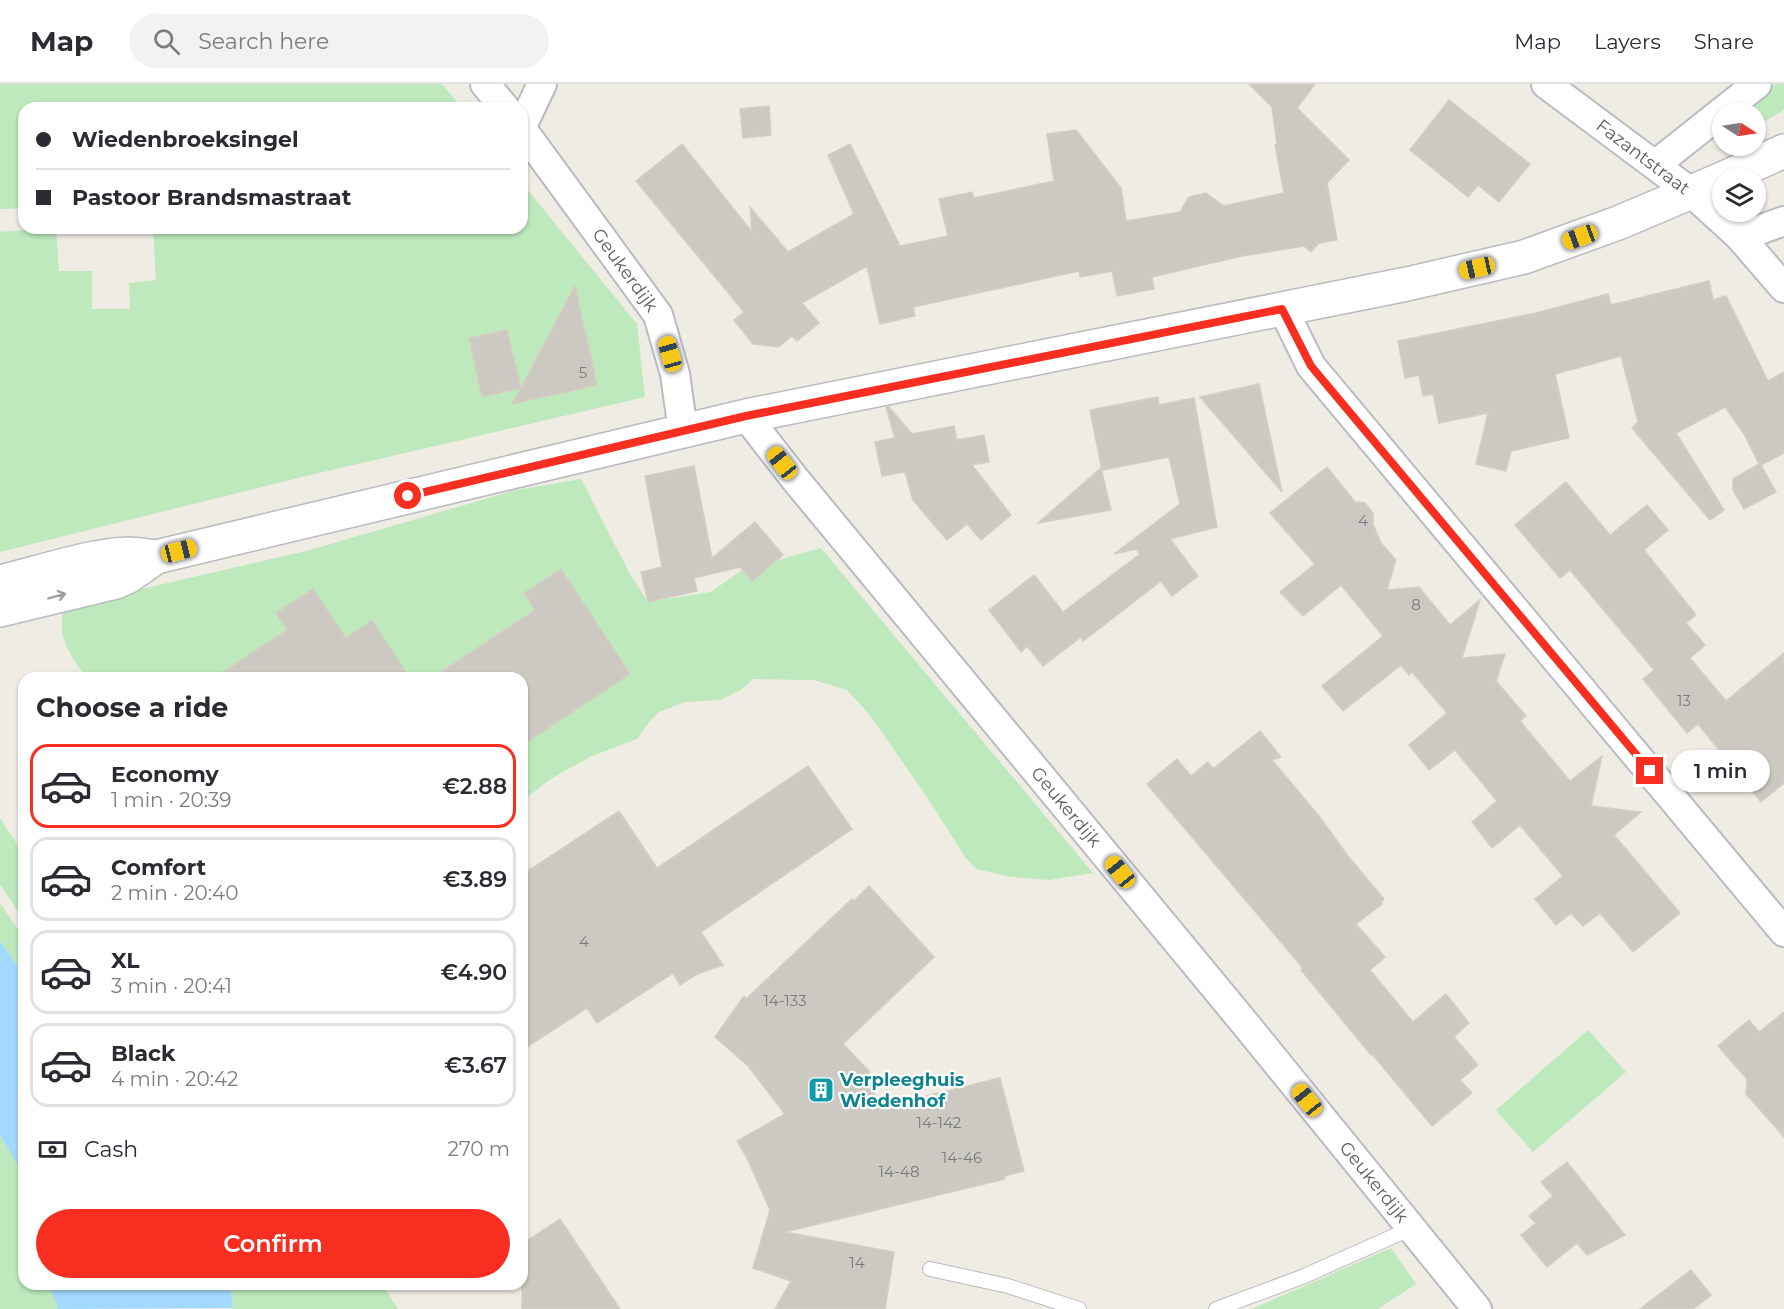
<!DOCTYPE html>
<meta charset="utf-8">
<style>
:root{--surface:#fff;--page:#f2f2f3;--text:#2b2b33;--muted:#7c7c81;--line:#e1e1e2;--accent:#f72e20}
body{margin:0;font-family:Montserrat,sans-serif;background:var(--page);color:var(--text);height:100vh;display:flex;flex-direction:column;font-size:22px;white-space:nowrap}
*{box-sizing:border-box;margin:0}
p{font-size:20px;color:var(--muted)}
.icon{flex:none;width:33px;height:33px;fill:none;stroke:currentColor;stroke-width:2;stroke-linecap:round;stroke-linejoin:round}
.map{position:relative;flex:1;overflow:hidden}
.panel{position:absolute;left:18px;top:588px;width:510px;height:618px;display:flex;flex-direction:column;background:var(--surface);border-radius:18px;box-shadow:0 2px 4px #0004}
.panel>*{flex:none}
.banner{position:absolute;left:18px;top:18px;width:510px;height:132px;border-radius:18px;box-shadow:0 2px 4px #0004;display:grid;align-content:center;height:132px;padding:0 18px;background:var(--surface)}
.needle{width:39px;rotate:102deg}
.buttons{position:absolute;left:1712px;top:18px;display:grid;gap:12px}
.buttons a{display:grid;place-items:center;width:54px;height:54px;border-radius:50%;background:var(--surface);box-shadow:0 2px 4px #0004;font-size:30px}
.end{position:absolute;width:27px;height:27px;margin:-14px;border:8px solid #f72e20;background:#fff;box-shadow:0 0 0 3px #fff}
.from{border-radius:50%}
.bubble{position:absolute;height:42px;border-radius:21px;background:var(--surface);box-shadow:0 2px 4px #0004;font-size:20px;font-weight:600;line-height:42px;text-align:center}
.car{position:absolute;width:18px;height:36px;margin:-18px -9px;border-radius:8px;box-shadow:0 0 4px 2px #0007;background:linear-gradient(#f5c518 24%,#345 0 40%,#f5c518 0 76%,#345 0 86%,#f5c518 0)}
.banner b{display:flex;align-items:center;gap:21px;height:57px;font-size:22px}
.banner b+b{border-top:2px solid var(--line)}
.banner i{width:15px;height:15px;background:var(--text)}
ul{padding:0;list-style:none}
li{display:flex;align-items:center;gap:18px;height:84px;margin:0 12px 9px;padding:0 6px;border:3px solid var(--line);border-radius:18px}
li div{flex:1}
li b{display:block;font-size:22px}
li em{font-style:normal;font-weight:600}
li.current{border-color:var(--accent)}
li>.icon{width:54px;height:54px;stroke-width:1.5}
h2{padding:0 18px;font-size:27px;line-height:72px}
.pay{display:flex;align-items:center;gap:15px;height:66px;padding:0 18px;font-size:22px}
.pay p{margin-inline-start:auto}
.action{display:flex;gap:12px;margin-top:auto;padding:12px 18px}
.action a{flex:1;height:69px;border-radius:36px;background:var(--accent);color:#fff;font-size:24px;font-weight:600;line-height:69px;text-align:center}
header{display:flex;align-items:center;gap:36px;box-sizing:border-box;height:84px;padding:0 30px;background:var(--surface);border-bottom:2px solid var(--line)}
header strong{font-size:28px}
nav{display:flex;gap:33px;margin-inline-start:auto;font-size:21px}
.search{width:420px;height:54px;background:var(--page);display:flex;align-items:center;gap:15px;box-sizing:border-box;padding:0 21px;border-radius:33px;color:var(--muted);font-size:22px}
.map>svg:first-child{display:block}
.green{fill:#bde9bd}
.water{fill:#a3d8ff}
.building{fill:#ccc9c2;stroke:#d4cec0;stroke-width:1.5}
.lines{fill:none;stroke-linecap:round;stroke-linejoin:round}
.service-casing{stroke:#b8bbc0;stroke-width:16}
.minor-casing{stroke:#b8bbc0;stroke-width:32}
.tertiary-casing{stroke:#b8bbc0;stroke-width:36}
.service{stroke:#fff;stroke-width:14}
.minor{stroke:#fff;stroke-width:28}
.tertiary{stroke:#fff;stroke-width:33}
.oneway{stroke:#9d9fa3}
.route{stroke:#f72e20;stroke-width:8}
.labels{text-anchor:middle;stroke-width:4.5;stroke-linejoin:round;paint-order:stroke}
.number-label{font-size:15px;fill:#777a7c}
.street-label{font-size:18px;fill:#5b5f65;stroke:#fff}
.culture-label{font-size:18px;font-weight:bold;fill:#0d838f;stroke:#fff;text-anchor:start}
</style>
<header>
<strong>Map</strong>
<div class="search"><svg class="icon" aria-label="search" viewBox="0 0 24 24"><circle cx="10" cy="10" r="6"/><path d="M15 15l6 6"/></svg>Search here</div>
<nav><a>Map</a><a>Layers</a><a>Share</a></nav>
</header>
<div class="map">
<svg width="1784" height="1225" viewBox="0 0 1784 1225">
<rect width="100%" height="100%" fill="#efece3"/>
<g class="green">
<polygon points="0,0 442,0 462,24 24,24 24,124 0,125"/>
<polygon points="1776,0 1784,0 1784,26 1755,43 1755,28 1743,28"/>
<polygon points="522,99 637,240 645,313 302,393 0,468 0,148 56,144 59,187 92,187 92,225 130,225 129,199 156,196 153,144 522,144"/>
<path d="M581,395L631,492L648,518L711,508L742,486L821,464L1093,789L1049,796L1011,793L976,785L965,773L927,713L869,630L847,606L814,596L753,595L741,606L720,616L685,618L659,628L650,637L637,655L592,672L552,694L522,717V594H86C70,569 58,558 63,526L69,522L310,466L516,406Z"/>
<polygon points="0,734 24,771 24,837 0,800"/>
<polygon points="0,819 24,854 24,891 0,857"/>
<polygon points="1588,946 1626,988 1533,1068 1496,1026"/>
<polygon points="0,1051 24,1092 24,1200 49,1200 58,1225 0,1225"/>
<polygon points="1391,1164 1416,1200 1378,1225 1252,1225"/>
<polygon points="227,1200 382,1200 398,1225 230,1225 233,1224 231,1209"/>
</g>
<g class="water">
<polygon points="0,857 24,891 24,1092 0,1051"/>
<polygon points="49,1200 227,1200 231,1209 233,1224 58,1225"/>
</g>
<g class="building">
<polygon points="1249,0 1315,0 1297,24 1349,76 1327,99 1337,156 1319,159 1311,168 1304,162 1242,172 1152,193 1154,205 1117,212 1112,187 1080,193 1079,187 913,223 915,232 880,240 867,182 802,219 819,239 797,257 792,252 778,263 753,260 734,236 744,228 636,97 682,60 752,148 750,123 788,168 854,130 828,71 850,60 900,162 948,152 939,115 972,108 974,114 1054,97 1047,50 1076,46 1121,104 1126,137 1180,128 1189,113 1206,109 1224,122 1284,109 1275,61 1277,60 1272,23"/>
<polygon points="1449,16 1530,80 1499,118 1478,101 1468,113 1410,66"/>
<polygon points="769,22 771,51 743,54 740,25"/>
<polygon points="1709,197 1713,216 1726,212 1768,297 1784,288 1784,369 1761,381 1776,408 1744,425 1733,406 1733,395 1759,380 1744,350 1725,323 1676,349 1724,426 1710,436 1632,344 1638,338 1621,272 1555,290 1569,354 1511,367 1506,387 1476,380 1488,329 1439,339 1433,310 1423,312 1419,291 1405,294 1398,257 1536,229 1608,210 1611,221"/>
<polygon points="575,202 597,301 512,320 521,304 482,313 469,254 507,246 521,304"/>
<polygon points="1259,300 1282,408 1200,313"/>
<polygon points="1158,313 1159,321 1194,314 1217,443 1170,455 1198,492 1172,512 1161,497 1083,557 1081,553 1043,582 1027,562 1021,568 989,526 1034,491 1063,528 1140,470 1136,465 1114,470 1180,420 1169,373 1102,386 1090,326"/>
<polygon points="886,323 889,323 912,350 954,342 957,356 984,351 989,378 972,381 1011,431 981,456 967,440 947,456 913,416 905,388 882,392 875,358 895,354"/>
<polygon points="694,382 712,474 755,438 783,471 752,497 740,483 694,494 697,507 648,518 641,488 662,483 645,392"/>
<polygon points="1327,383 1355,418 1365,419 1373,429 1373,440 1381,459 1396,476 1387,506 1419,503 1450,541 1480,516 1462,574 1505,570 1496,597 1526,632 1520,637 1570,697 1602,672 1591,722 1641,728 1614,751 1680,829 1633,868 1600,829 1583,842 1571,829 1556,841 1535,815 1563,792 1520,741 1492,764 1472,738 1497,717 1455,666 1429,686 1409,661 1447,629 1412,588 1409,591 1401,581 1343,627 1322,602 1383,552 1341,501 1303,532 1280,508 1315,480 1270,429"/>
<polygon points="1101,384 1111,426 1038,439"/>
<polygon points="1566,398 1610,451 1647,421 1668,446 1644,466 1696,531 1686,539 1705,561 1690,574 1726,617 1784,569 1784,699 1761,718 1698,640 1687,649 1643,595 1654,586 1570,486 1560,494 1515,441"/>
<polygon points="561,485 630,590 522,661 522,594 432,594 535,526 524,509"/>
<polygon points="313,505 346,554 372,536 410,594 214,594 287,546 276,529"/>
<polygon points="1260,647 1281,673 1272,676 1319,732 1348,772 1384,815 1381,818 1382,820 1356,840 1385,873 1370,886 1413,938 1446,910 1469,939 1454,953 1478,981 1460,996 1472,1009 1432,1042 1372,970 1371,971 1301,886 1303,884 1147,700 1177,675 1191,692 1208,678 1213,685"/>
<polygon points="808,682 852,745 701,848 723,881 697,890 680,901 673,889 597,939 587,924 522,966 522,791 619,727 657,784"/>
<polygon points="869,802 934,873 843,960 869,987 878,1024 1000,994 1024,1087 1004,1092 1005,1095 785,1148 894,1168 885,1225 775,1225 791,1197 753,1184 770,1126 747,1074 737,1057 785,1030 748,982 715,953 744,912 746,915 852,815 854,817"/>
<polygon points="1784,928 1784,1053 1746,1010 1747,995 1718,962 1749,936 1759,948"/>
<polygon points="1567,1078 1625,1151 1587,1171 1577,1159 1547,1183 1521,1151 1536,1139 1529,1132 1553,1112 1541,1098"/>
<polygon points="560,1135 620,1225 522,1225 522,1160"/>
<polygon points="1691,1186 1711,1211 1693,1225 1640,1225"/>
</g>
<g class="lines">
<g class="service-casing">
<g id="service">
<polyline points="930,1185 1008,1202 1079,1225"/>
<polyline points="1216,1225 1302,1193 1412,1144"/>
</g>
</g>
<g class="minor-casing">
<g id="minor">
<polyline points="485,0 505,24"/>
<polyline points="1546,0 1692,109 1740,153 1784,204"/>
<polyline points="522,42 542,0"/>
<polyline points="522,45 658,231 675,290 683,347"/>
<polyline points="1655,81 1757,0"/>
<polyline points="1740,153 1784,137"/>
<polyline points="1283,225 1311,282 1784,848"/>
<polyline points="746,332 795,395 1247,942 1477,1225"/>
</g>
</g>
<g class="tertiary-casing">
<g id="tertiary">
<polyline points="1724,94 1784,67"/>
<path d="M0,498C38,489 91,471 128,470C138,470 147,472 156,473L746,332L1407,200L1524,173L1618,139L1722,95"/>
<polyline points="0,526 116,498 129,492 156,473"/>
</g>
</g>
<use href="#service" class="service"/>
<use href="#minor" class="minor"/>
<use href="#tertiary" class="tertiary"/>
</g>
<defs><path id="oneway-shaft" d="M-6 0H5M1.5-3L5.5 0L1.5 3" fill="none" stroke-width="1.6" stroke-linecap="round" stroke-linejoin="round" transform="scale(1.5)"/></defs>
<use class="oneway" href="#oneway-shaft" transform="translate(57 512) rotate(-15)"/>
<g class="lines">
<polyline class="route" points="408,412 746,332 1282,225 1311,282 1650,687"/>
</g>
<defs>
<g id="building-square" transform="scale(1.35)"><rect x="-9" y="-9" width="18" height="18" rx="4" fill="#0f9aa8" stroke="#fff"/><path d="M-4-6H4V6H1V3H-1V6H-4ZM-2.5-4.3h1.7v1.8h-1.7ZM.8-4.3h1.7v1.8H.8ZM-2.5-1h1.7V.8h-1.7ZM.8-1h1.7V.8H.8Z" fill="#fff"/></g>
</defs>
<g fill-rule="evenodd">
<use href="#building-square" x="821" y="1006"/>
</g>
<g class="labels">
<g class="number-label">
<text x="583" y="294">5</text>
<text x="1363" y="442">4</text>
<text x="1416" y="526">8</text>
<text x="1684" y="622">13</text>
<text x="584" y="863">4</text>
<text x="785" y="922">14-133</text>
<text x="939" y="1044">14-142</text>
<text x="962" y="1079">14-46</text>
<text x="899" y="1093">14-48</text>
<text x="857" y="1184">14</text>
</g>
<g class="street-label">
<text transform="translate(1643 73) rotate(37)" y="6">Fazantstraat</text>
<text transform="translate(625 186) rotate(54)" y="6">Geukerdijk</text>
<text transform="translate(1066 723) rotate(50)" y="6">Geukerdijk</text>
<text transform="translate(1374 1098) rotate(51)" y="6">Geukerdijk</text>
</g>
<g class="culture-label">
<text x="840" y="1002">Verpleeghuis<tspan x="840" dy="21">Wiedenhof</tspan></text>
</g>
</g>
</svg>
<div class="buttons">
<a><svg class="needle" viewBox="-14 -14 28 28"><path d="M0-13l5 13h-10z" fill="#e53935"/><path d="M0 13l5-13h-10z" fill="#7c7c81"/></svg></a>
<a><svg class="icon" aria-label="layers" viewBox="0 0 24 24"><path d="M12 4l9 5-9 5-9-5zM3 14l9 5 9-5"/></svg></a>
</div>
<i class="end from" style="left:408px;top:412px"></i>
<i class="end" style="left:1650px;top:687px"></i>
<div class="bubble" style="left:1671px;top:666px;width:99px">1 min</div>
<i class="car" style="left:1580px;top:153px;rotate:250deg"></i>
<i class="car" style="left:1477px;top:184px;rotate:257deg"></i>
<i class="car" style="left:670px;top:270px;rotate:344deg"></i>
<i class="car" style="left:782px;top:379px;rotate:322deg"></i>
<i class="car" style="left:179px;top:467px;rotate:76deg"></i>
<i class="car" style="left:1120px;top:788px;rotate:321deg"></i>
<i class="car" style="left:1307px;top:1016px;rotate:321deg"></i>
<div class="banner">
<b><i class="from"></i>Wiedenbroeksingel</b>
<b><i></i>Pastoor Brandsmastraat</b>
</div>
<section class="panel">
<h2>Choose a ride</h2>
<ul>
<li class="current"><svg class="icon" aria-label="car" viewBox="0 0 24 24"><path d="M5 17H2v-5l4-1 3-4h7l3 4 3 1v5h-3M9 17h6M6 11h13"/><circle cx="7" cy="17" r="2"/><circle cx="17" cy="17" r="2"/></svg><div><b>Economy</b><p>1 min · 20:39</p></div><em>€2.88</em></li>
<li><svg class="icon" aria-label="car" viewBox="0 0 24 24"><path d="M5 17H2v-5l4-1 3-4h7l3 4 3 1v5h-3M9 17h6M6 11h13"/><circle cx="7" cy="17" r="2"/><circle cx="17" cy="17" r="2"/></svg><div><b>Comfort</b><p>2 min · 20:40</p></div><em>€3.89</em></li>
<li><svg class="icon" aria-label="car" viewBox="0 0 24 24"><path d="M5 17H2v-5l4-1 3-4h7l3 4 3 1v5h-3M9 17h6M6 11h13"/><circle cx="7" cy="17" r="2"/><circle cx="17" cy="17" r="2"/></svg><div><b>XL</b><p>3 min · 20:41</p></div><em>€4.90</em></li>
<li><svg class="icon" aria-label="car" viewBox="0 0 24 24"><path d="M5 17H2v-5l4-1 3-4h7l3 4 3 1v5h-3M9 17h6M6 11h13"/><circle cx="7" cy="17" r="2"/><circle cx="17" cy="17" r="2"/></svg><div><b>Black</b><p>4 min · 20:42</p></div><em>€3.67</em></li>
</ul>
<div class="pay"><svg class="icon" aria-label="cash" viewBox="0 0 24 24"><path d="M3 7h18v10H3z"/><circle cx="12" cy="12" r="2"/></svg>Cash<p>270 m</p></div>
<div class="action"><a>Confirm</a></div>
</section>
</div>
